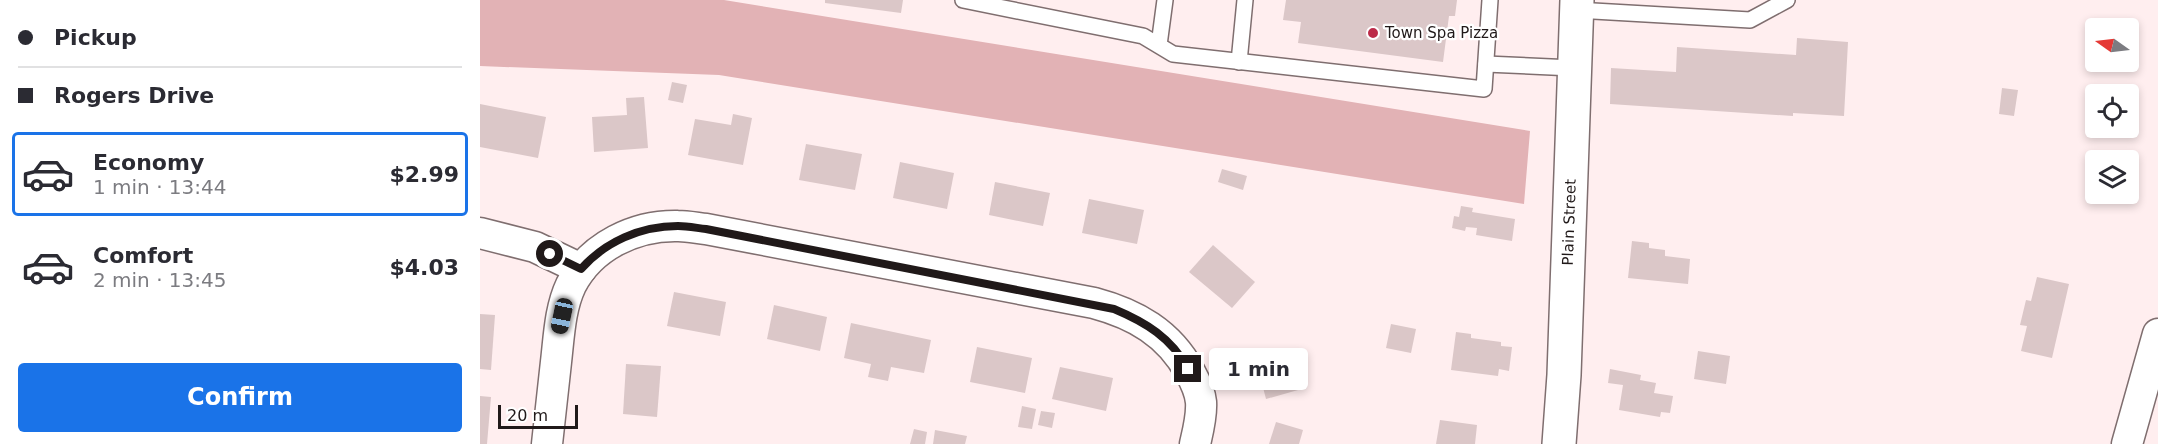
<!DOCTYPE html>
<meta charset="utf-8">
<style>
:root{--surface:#fff;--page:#f2f2f3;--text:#2b2b33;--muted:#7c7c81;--line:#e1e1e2;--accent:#1a73e8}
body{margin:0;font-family:"DejaVu Sans",sans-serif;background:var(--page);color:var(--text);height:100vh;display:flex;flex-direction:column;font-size:22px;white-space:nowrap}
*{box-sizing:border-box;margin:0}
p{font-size:20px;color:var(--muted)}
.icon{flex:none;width:33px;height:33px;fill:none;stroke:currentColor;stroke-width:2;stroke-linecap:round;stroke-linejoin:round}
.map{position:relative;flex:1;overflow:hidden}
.panel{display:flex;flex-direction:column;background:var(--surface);width:480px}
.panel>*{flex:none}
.hud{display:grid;align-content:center;height:132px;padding:0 18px;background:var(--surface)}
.needle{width:39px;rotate:284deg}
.fabs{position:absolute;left:1605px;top:18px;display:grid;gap:12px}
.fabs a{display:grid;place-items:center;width:54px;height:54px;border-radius:6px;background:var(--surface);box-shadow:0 3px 9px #0003;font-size:30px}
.scale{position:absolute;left:18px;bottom:15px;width:80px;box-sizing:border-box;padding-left:6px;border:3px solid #201919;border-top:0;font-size:16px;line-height:21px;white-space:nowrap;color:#201919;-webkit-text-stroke:4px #fff;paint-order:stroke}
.end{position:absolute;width:27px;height:27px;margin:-14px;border:8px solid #201919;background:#fff;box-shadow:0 0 0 3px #fff}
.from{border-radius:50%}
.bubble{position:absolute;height:42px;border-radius:6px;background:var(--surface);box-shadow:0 3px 9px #0003;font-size:20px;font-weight:600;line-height:42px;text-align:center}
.car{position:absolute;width:18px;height:36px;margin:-18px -9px;border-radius:8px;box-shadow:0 0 4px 2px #0007;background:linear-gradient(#222 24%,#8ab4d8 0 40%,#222 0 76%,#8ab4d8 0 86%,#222 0)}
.hud b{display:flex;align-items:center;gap:21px;height:57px;font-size:22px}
.hud b+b{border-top:2px solid var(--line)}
.hud i{width:15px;height:15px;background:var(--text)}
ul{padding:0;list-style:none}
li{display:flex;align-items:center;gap:18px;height:84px;margin:0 12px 9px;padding:0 6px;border:3px solid transparent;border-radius:6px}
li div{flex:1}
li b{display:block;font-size:22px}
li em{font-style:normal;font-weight:600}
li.current{border-color:var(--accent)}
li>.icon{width:54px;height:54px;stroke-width:1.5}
.cta{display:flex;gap:12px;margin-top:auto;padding:12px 18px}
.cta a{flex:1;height:69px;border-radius:6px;background:var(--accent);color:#fff;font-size:24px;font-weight:600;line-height:69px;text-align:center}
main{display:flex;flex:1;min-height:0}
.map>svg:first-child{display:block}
.forest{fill:#e2b2b5}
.building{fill:#dbc7c8}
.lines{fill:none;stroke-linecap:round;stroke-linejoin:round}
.service-casing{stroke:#7f6e6f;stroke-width:18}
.minor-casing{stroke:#7f6e6f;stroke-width:33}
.tertiary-casing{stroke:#7f6e6f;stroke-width:36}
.service{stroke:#fff;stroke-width:15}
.minor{stroke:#fff;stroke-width:30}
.tertiary{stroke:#fff;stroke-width:33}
.route{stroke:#201919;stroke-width:8}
.poi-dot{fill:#bc2b49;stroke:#fff;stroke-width:2}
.labels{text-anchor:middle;stroke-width:4.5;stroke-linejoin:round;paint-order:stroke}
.poi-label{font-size:15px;fill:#201919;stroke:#fff;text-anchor:start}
.street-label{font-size:15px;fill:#201919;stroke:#fff}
</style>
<main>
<section class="panel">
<div class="hud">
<b><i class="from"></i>Pickup</b>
<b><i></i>Rogers Drive</b>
</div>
<ul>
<li class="current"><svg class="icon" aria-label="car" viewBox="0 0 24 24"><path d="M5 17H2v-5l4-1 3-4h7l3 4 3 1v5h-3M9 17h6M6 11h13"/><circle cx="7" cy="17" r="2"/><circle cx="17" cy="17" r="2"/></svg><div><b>Economy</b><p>1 min · 13:44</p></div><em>$2.99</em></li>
<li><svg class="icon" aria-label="car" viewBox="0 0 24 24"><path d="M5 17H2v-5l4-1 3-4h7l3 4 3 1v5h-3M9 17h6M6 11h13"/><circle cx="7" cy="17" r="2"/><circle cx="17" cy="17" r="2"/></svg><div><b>Comfort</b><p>2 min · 13:45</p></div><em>$4.03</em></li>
</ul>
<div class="cta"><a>Confirm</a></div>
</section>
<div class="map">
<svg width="1678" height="444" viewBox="0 0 1678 444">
<rect width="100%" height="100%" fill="#ffeeef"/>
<polygon class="forest" points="0,0 244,0 1050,131 1044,204 239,75 0,66"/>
<g class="building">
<polygon points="345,0 423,0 421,13 345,3"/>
<polygon points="806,0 977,0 975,16 969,16 963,62 818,43 821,22 803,20"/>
<polygon points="1317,38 1368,42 1364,116 1313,113 1313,116 1130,104 1131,68 1196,72 1197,47 1316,55"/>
<polygon points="192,82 207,85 203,103 188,100"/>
<polygon points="1522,88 1538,90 1534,116 1519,114"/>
<polygon points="164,97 168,148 114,152 112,117 147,115 146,98"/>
<polygon points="0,104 66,117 58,158 0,147"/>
<polygon points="253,114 272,118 263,165 208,155 215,119 251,125"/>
<polygon points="326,144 382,154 375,190 319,180"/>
<polygon points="420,162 474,173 467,209 413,198"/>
<polygon points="742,169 767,176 763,190 738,182"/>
<polygon points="515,182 570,193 563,226 509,215"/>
<polygon points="609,199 664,210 657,244 602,233"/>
<polygon points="981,206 993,208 992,212 1035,219 1032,241 996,235 997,228 986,227 985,231 972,228 974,216 979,217"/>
<polygon points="1152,241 1169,243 1169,248 1185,250 1185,256 1210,259 1208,284 1148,278"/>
<polygon points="733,245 775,282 752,308 709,272"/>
<polygon points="1557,277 1589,284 1572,358 1541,351 1547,326 1540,325 1546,300 1551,301"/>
<polygon points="194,292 246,302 240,336 187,326"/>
<polygon points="294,305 347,317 340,351 287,339"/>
<polygon points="0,314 15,315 11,370 0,369"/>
<polygon points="371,323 451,340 444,373 411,367 408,381 388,377 391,364 364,358"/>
<polygon points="911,324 936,329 931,353 906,348"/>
<polygon points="976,332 991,334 991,338 1021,342 1021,346 1032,347 1029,371 1019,369 1018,376 971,370"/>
<polygon points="497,347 552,358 545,393 490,382"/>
<polygon points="1218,351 1250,356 1246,384 1214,379"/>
<polygon points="807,352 818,390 786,399 776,360"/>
<polygon points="146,364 181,366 177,417 143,414"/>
<polygon points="580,367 633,378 626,411 572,399"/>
<polygon points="1130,369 1161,375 1160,380 1176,383 1174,393 1193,396 1190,413 1181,412 1180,417 1139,410 1143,385 1128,383"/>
<polygon points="0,396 11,397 7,444 0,444"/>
<polygon points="542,406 556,409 552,429 538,427"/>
<polygon points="561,411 575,413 572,428 558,425"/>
<polygon points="960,420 997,425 995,444 956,444"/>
<polygon points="796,422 823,430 819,444 789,444"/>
<polygon points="434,429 447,432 445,444 430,444"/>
<polygon points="455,430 487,436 485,444 453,444"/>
</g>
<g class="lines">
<g class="service-casing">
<g id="service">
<polyline points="483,0 663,36 693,54 1004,89 1010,0"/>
<polyline points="1096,10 1270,20 1307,0"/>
<polyline points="679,45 685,0"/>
<polyline points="759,62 765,0"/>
<polyline points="1006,64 1093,68"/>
</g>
</g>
<g class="minor-casing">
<g id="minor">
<polyline points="0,233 55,247 101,269"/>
<path d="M67,444C70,417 73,389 76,362C79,336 80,308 91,285C111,246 155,225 198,226C207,226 217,228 226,229L614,303C655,314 689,333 710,372C715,381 720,392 721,402C722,416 718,431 715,444"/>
<polyline points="1647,444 1678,334"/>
</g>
</g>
<g class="tertiary-casing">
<g id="tertiary">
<path id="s1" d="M1079,444L1084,375L1097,0"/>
</g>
</g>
<use href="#service" class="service"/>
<use href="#minor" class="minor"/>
<use href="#tertiary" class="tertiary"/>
</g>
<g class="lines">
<path class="route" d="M70,254L101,269C125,242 160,226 198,226C207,226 217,228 226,229L634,309C665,322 692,338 708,369"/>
</g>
<circle class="poi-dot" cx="893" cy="33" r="6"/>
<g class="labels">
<g class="poi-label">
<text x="905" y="38">Town Spa Pizza</text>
</g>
<g class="street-label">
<text dy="5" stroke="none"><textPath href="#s1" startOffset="222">Plain Street</textPath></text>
</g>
</g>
</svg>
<div class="fabs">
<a><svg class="needle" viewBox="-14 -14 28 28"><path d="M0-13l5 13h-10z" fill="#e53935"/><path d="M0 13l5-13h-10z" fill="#7c7c81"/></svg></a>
<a><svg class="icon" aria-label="locate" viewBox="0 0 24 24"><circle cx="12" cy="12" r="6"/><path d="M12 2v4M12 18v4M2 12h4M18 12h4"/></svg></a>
<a><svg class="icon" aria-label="layers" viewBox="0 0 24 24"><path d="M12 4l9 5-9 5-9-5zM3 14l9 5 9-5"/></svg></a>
</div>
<div class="scale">20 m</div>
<i class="end from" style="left:70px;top:254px"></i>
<i class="end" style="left:708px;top:369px"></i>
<div class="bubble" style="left:729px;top:348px;width:99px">1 min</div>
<i class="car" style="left:82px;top:316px;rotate:192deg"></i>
</div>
</main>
